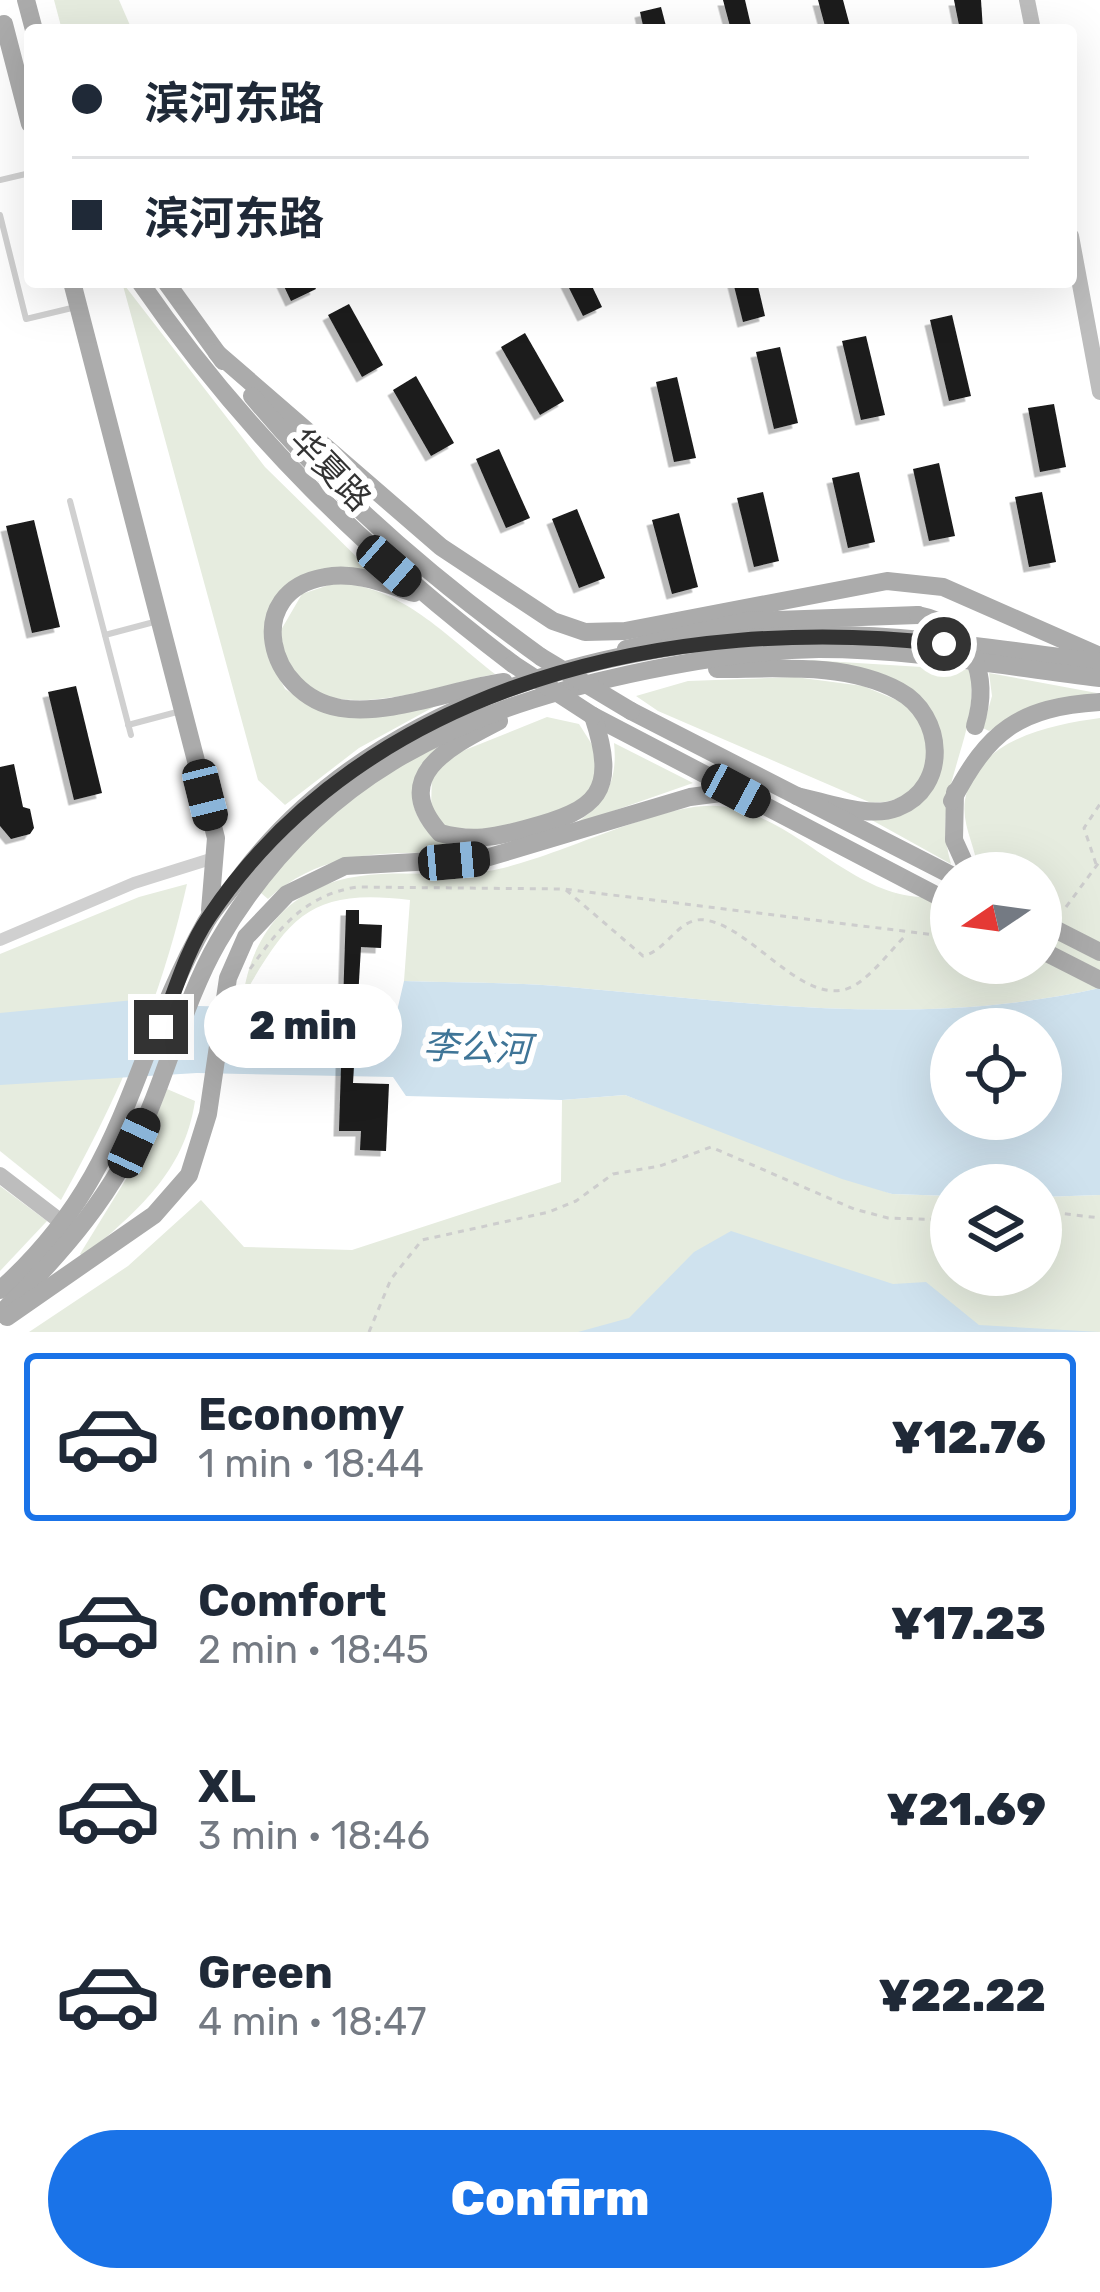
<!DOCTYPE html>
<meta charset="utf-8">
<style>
:root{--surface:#fff;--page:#f6f6f7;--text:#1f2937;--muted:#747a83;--line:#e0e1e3;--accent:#1a73e8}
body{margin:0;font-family:Rubik,"Noto Sans SC",sans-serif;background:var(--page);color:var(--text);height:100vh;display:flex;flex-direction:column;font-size:45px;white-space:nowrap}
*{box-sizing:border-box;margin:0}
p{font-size:39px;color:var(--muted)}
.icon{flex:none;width:66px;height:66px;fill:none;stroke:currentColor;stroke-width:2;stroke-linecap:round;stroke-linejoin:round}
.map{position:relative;height:1332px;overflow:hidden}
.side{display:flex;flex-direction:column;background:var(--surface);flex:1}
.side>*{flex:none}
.hud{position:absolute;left:24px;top:24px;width:1053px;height:264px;border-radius:12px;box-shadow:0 12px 48px #0002;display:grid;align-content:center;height:264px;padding:0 48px;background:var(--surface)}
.needle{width:78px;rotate:257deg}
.controls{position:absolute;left:930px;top:852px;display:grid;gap:24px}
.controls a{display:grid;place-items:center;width:132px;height:132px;border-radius:50%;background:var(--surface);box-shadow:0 12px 48px #0002;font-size:60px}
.end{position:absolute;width:54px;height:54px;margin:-27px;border:15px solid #333;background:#fff;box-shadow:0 0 0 6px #fff}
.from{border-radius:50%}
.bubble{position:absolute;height:84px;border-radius:42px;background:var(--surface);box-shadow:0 12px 48px #0002;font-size:39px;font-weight:800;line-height:84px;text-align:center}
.car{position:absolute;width:36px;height:72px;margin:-36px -18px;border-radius:15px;box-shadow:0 0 9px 3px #0007;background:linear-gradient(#222 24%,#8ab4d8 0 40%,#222 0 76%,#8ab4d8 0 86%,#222 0)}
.hud b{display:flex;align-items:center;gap:42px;height:114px;font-size:45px}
.hud b+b{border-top:3px solid var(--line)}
.hud i{width:30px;height:30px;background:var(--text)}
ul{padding:21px 0 0;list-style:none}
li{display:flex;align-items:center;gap:36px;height:168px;margin:0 24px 18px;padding:0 24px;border:6px solid transparent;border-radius:12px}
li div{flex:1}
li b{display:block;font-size:45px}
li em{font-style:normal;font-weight:800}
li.active{border-color:var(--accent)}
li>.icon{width:108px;height:108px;stroke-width:1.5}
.cta{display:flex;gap:24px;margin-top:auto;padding:24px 48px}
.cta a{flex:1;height:138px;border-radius:72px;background:var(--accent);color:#fff;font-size:48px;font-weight:800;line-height:138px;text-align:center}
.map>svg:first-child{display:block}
.green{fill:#e6ecdf}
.water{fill:#cfe2ee;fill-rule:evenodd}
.building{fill:#1a1a1a;filter:url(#shadow)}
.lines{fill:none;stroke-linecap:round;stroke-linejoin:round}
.path{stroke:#cdcdcd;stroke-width:3;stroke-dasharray:6 6;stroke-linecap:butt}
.lane{stroke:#d0d0d0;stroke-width:6}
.street{stroke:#d0d0d0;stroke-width:12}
.secondary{stroke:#bdbdbd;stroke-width:16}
.primary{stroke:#ababab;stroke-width:18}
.primary-bridge{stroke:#ababab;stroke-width:18}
.route{stroke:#333;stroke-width:15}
.labels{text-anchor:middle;stroke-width:12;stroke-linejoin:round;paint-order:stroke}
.street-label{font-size:33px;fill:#333;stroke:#fff}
.water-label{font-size:36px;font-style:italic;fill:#3f7597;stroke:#fff}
</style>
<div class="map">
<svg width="1100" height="1332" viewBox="0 0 1100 1332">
<defs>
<filter id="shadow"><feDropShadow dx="-5.5" dy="5.5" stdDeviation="0" flood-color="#0004"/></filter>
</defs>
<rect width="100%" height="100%" fill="#fff"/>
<g class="green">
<polygon points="54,0 119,0 132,30 62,30"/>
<polygon points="122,282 265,467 371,571 304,576 266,635 268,656 285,689 315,708 441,703 359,748 285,805 258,780"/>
<path d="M335,583C401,585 446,636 495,674C428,687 288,745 281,630L302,594Z"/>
<path d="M809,660L970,670C981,740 929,788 951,864L868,818L923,800C928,763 946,722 917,694Z"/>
<polygon points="989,673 1097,693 1042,703 989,731 983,728 992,696"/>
<path d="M795,677L863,686L911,706C916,717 926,730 928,742C932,777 905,807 869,802L658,711L636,696L688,681Z"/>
<polygon points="547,717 579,724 598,754 597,779 579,804 493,831 445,827 431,810 432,774 460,752"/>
<path d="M1100,718V988C923,1028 747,1003 569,987C515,982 459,983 404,981L410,900C311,888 290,915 243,997C249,952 272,909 316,889C370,863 431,880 488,871C555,860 659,802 717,806C801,812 860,916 951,894V963H1041V873H978C977,848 961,826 965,800C976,739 1050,725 1100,718Z"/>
<path d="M450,735C421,760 394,800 431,833C441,842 454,845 461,853C389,853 325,848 268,899L261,893C303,822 382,778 450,735Z"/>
<path d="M614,743L693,783L573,825C606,804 618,781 614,743Z"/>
<path d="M187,884C161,1000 119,1096 61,1200L0,1151V954L139,897Z"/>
<path d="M167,1089L195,1101C184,1174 137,1210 84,1257L80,1254L142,1153Z"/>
<polygon points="625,1095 892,1194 951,1196 951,1275 1041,1275 1041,1197 1100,1195 1100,1332 29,1332 128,1266 201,1200 244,1247 352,1250 561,1182 562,1100"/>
<polygon points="0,1186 47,1221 0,1271"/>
</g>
<g class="water">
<path d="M404,981C459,983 515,982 569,987C747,1003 923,1028 1100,988V1195L1041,1197V1185H951V1196L892,1194L842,1179L625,1095L562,1100L406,1096L393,1077L197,1073L0,1085V1013L165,997L199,1006L397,1011ZM951,1029H1041V1119H951Z"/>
<polygon points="731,1231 893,1284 926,1282 979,1325 1100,1332 578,1332 629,1318 694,1252"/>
</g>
<g class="building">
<polygon points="723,0 745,0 752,30 731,30"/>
<polygon points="818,0 843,0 851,30 826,30"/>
<polygon points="954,0 981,0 983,30 960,30"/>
<polygon points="661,7 667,30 644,30 640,12"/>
<polygon points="282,282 312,282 316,289 291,301"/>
<polygon points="566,282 590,282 602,307 583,316"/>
<polygon points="733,282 757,282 765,316 743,322"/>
<polygon points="349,304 383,365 362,377 328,315"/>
<polygon points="952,315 971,396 949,401 930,320"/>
<polygon points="525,333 564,401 540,415 501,347"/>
<polygon points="866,336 885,415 861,420 842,341"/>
<polygon points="780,347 798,423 774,429 756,352"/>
<polygon points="416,376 454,443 431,456 393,390"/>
<polygon points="677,377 696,458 674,462 656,382"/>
<polygon points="1054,404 1066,467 1040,472 1028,408"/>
<polygon points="499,449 530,518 506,528 476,459"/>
<polygon points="939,463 955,536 929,541 913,469"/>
<polygon points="859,472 875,542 848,548 832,478"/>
<polygon points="763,492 779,561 754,567 737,498"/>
<polygon points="1042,492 1056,562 1029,567 1015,497"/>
<polygon points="577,509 605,578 579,588 552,519"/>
<polygon points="679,513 698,587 672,594 652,520"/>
<polygon points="34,520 60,627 32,633 6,526"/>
<polygon points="76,686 102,793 74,800 48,692"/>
<polygon points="14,764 23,807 30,809 34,828 30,834 11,839 0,826 0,767"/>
<polygon points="346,910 359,910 359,924 382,925 381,948 361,947 353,1083 389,1084 386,1151 360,1150 361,1131 339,1131"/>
</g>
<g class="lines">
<g class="path">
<polyline points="1096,864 1084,828 1100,804"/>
<path d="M566,890L643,956C667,951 679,916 705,920C756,927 811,1021 861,981C878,968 892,949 907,934"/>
<polyline points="1066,907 1100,861"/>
<path d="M250,969C279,928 305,895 357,887L564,889L951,937"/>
<polyline points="1041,1211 1100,1218"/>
<polyline points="369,1332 391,1279 422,1240 549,1212 576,1201 613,1174 660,1166 711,1147 854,1209 888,1218 951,1220"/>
</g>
<g class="lane">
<polyline points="0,180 30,173"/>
<polyline points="0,215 26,319 76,307"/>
<polyline points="70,501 131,735"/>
<polyline points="105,635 154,622"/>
<polyline points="128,725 177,712"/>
</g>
<polyline class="street" points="0,940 134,883 217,857"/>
<g class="secondary">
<polyline points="1027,0 1033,30"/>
<polyline points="1071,236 1100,392"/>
<polyline points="0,1175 64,1224"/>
</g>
<g class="primary">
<polyline points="26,0 34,30"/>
<polyline points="4,24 30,124"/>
<polyline points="72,282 216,838 210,910"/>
<path d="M140,282C244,433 368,554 513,664"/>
<polyline points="166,282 223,361"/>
<polyline points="217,353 441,547 553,621 585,632 625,631 887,581 943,587 1100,656"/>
<path d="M252,396C336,497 435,581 541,657"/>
<path d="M414,593C386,584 355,571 325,577C242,591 266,695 340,708C391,716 453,689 504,682"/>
<polyline points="626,649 746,621 918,615"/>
<path d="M717,669C775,669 846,662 899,691C944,715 950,787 897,808C869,819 826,802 797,796"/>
<polyline points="631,711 951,875"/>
<polyline points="593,716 951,903"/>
<path d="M499,721C453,745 388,775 440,833C472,842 494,837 525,829C599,810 618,792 593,716"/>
<polyline points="955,792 954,840 969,873"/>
<path d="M952,801C988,731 1019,707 1100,702"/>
<polyline points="1041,922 1100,952"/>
<path d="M0,1290C130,1174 128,1060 206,922C216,905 232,889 244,872C376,701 612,637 820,635C913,634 1008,651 1100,662"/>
<path d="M0,1314C63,1253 115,1193 149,1111C172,1056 188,994 218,942C313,779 451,713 630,674C691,661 757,650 819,649C913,649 1008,667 1100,678"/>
<polyline points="7,1317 154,1215 189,1175 208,1114 228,978 246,937 287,894 345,866 486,858 690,797 736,791"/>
</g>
<g class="primary-bridge">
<path d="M918,615C974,626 990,677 975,726"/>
<polyline points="541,657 631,711"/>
<polyline points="513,664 593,716"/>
<polyline points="1041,950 1100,980"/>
</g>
</g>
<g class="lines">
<path class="route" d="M161,1027C175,991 187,949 209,917C367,681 676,613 944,644"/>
</g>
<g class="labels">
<g class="street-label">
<text transform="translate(331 469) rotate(46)" y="12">华夏路</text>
</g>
<g class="water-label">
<text transform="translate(477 1047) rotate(2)" y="13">李公河</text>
</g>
</g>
</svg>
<div class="controls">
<a><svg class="needle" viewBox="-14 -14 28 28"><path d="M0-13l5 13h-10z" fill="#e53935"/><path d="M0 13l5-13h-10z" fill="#747a83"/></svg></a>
<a><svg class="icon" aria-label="locate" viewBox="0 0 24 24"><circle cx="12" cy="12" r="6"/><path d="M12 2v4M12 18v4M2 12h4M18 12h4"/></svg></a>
<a><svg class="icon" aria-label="layers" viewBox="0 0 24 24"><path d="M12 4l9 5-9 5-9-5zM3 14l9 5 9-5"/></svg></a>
</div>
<i class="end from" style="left:944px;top:644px"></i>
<i class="end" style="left:161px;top:1027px"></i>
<div class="bubble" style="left:204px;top:984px;width:198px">2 min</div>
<i class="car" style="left:389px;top:566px;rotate:131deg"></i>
<i class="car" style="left:736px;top:791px;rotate:118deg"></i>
<i class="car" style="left:205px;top:795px;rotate:166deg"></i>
<i class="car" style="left:454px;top:861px;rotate:85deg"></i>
<i class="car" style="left:134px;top:1143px;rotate:25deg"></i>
<div class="hud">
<b><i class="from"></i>滨河东路</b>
<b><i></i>滨河东路</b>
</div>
</div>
<section class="side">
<ul>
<li class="active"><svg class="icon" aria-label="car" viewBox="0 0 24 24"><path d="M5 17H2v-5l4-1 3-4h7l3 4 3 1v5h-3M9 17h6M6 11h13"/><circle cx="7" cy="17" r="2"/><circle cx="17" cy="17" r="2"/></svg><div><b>Economy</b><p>1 min · 18:44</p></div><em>¥12.76</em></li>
<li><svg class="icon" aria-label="car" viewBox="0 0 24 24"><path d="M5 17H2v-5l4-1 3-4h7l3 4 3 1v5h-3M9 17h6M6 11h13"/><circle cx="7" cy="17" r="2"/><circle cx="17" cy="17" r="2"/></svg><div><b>Comfort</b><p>2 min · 18:45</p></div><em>¥17.23</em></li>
<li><svg class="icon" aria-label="car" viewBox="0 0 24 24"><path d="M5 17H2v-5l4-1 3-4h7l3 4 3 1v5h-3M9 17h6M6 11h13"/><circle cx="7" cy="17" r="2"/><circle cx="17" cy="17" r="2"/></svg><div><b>XL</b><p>3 min · 18:46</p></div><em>¥21.69</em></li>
<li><svg class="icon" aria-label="car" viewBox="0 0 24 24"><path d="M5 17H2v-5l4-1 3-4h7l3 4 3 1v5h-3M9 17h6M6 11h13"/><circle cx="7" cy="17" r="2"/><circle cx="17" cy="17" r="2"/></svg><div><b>Green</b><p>4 min · 18:47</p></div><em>¥22.22</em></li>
</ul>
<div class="cta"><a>Confirm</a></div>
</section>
